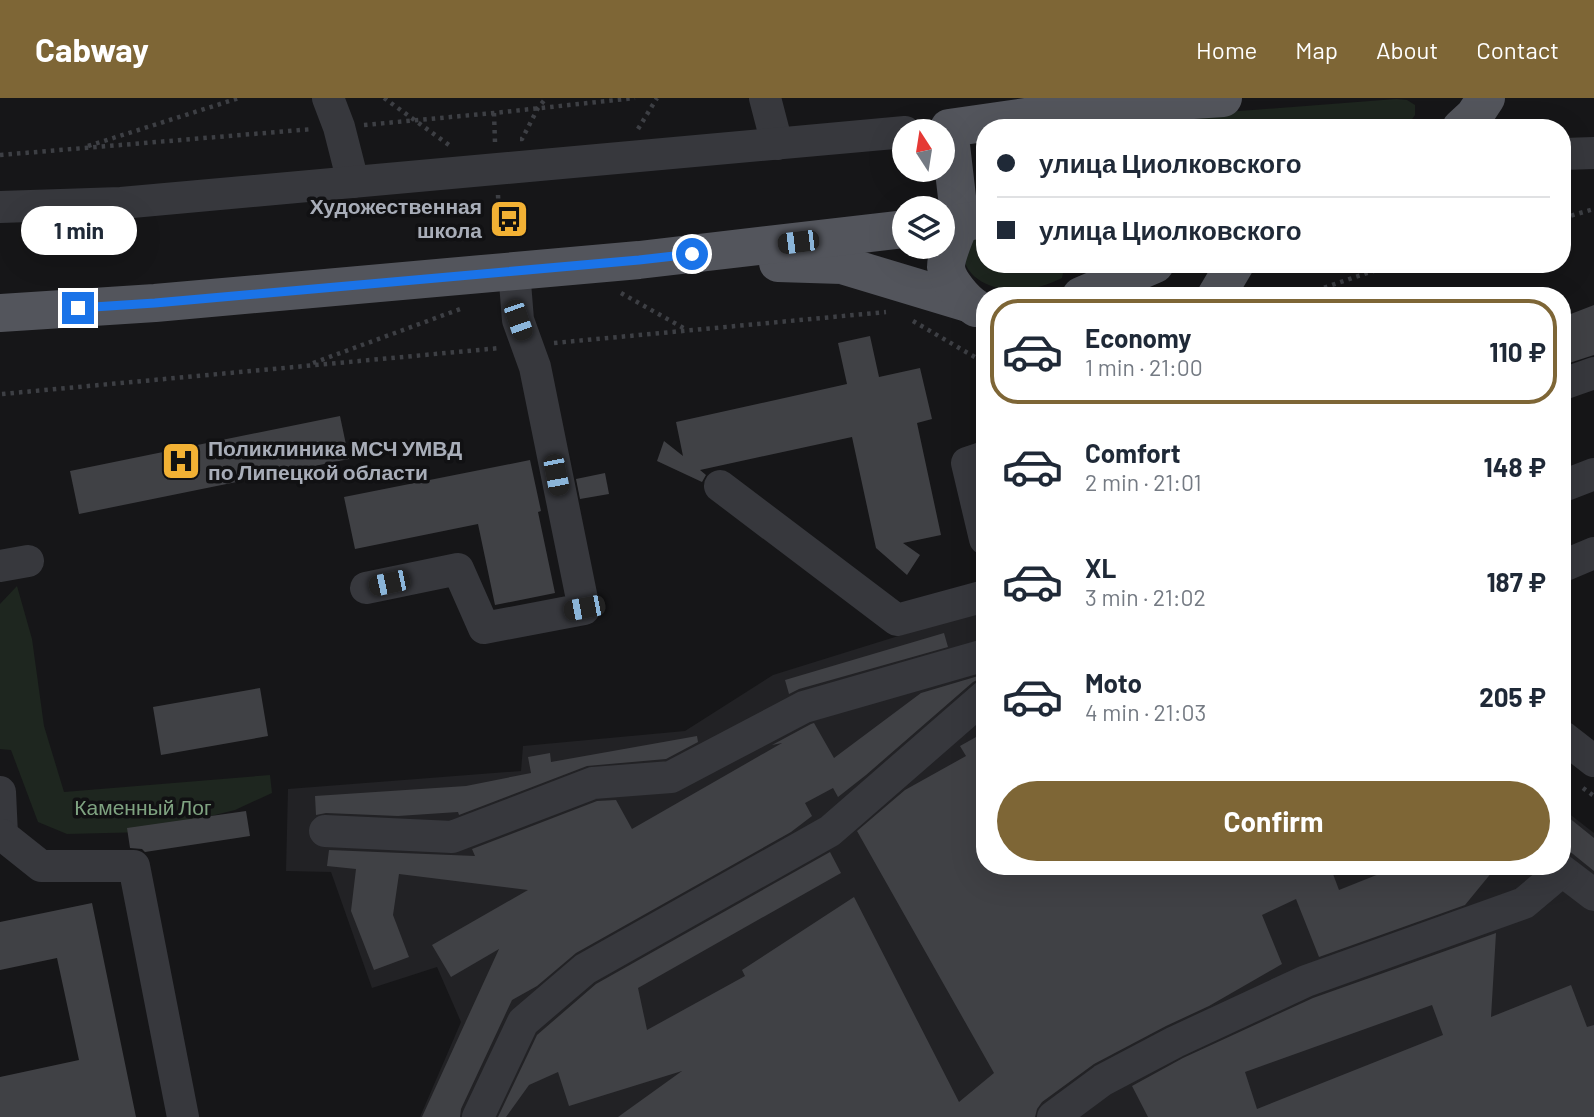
<!DOCTYPE html>
<meta charset="utf-8">
<style>
:root{--surface:#fff;--page:#f6f6f7;--text:#1f2937;--muted:#747a83;--line:#e0e1e3;--accent:#7e6636}
body{margin:0;font-family:Barlow,sans-serif;background:var(--page);color:var(--text);height:100vh;display:flex;flex-direction:column;font-size:26px;white-space:nowrap}
*{box-sizing:border-box;margin:0}
p{font-size:23px;color:var(--muted)}
.icon{flex:none;width:38px;height:38px;fill:none;stroke:currentColor;stroke-width:2;stroke-linecap:round;stroke-linejoin:round}
.map{position:relative;flex:1;overflow:hidden}
.side{position:absolute;left:976px;top:189px;width:595px;height:588px;display:flex;flex-direction:column;background:var(--surface);border-radius:28px;box-shadow:0 7px 28px #0002}
.side>*{flex:none}
.top-card{position:absolute;left:976px;top:21px;width:595px;height:154px;border-radius:28px;box-shadow:0 7px 28px #0002;display:grid;align-content:center;height:154px;padding:0 21px;background:var(--surface)}
.needle{width:46px;rotate:348deg}
.fabs{position:absolute;left:892px;top:21px;display:grid;gap:14px}
.fabs a{display:grid;place-items:center;width:63px;height:63px;border-radius:50%;background:var(--surface);box-shadow:0 7px 28px #0002;font-size:35px}
.end{position:absolute;width:32px;height:32px;margin:-16px;border:9px solid #1a73e8;background:#fff;box-shadow:0 0 0 4px #fff}
.from{border-radius:50%}
.bubble{position:absolute;height:49px;border-radius:24px;background:var(--surface);box-shadow:0 7px 28px #0002;font-size:23px;font-weight:700;line-height:49px;text-align:center}
.car{position:absolute;width:21px;height:42px;margin:-21px -10px;border-radius:9px;box-shadow:0 0 5px 2px #0007;background:linear-gradient(#222 24%,#8ab4d8 0 40%,#222 0 76%,#8ab4d8 0 86%,#222 0)}
.top-card b{display:flex;align-items:center;gap:24px;height:66px;font-size:26px}
.top-card b+b{border-top:2px solid var(--line)}
.top-card i{width:18px;height:18px;background:var(--text)}
ul{padding:12px 0 0;list-style:none}
li{display:flex;align-items:center;gap:21px;height:105px;margin:0 14px 10px;padding:0 7px;border:4px solid transparent;border-radius:28px}
li div{flex:1}
li b{display:block;font-size:26px}
li em{font-style:normal;font-weight:700}
li.on{border-color:var(--accent)}
li>.icon{width:63px;height:63px;stroke-width:1.5}
.action{display:flex;gap:14px;margin-top:auto;padding:14px 21px}
.action a{flex:1;height:80px;border-radius:42px;background:var(--accent);color:#fff;font-size:28px;font-weight:700;line-height:80px;text-align:center}
header{display:flex;align-items:center;gap:42px;box-sizing:border-box;height:98px;padding:0 35px;background:var(--accent);color:#fff}
header strong{font-size:33px}
nav{display:flex;gap:38px;margin-inline-start:auto;font-size:24px}
.map>svg:first-child{display:block}
.built{fill:#222225}
.green{fill:#1e261f}
.building{fill:#404145;fill-rule:evenodd}
.lines{fill:none;stroke-linecap:round;stroke-linejoin:round}
.path{stroke:#3d3f44;stroke-width:4.5;stroke-dasharray:3.5 5;stroke-linecap:butt}
.minor{stroke:#37383d;stroke-width:32}
.major{stroke:#53555c;stroke-width:38}
.route{stroke:#1a73e8;stroke-width:9}
.labels{text-anchor:middle;stroke-width:7;stroke-linejoin:round;paint-order:stroke}
.poi-label{font-size:21px;font-weight:bold;fill:#a8adb8;stroke:#111113;text-anchor:end}
.park-label{font-size:21px;fill:#7fa381;stroke:#111113}
</style>
<header>
<strong>Cabway</strong>
<nav><a>Home</a><a>Map</a><a>About</a><a>Contact</a></nav>
</header>
<div class="map">
<svg width="1594" height="1019" viewBox="0 0 1594 1019">
<rect width="100%" height="100%" fill="#161618"/>
<polygon class="built" points="985,511 985,768 1563,768 1563,711 1594,735 1594,1019 420,1019 461,924 437,869 372,890 331,774 286,773 288,691 521,673 523,648 685,633 773,577"/>
<g class="green">
<polygon points="1396,1 1407,2 1415,7 1415,17 1406,30 1018,30"/>
<path d="M985,130V166H1065L1062,180C1049,186 1034,192 1019,192C994,193 962,181 963,152Z"/>
<polygon points="17,488 32,541 44,628 64,694 270,677 272,695 235,712 147,734 67,736 38,724 11,652 0,651 0,506"/>
</g>
<g class="building">
<polygon points="1594,207 1594,257 1563,267 1563,219"/>
<polygon points="870,238 879,279 920,270 932,321 917,325 941,437 903,445 920,457 907,477 876,450 852,339 700,372 706,377 702,384 657,363 664,343 683,358 676,324 847,286 838,245"/>
<polygon points="340,318 349,361 79,416 70,373"/>
<polygon points="530,362 541,413 538,414 555,495 495,507 478,426 355,451 344,399"/>
<polygon points="605,375 609,396 580,401 576,381"/>
<polygon points="944,535 948,549 799,591 789,596 785,582"/>
<polygon points="985,576 985,580 981,580 973,584 866,677 838,699 833,690 805,705 812,718 791,734 576,855 537,888 512,902 461,1011 460,1019 422,1019 499,851 451,879 432,847 528,792 399,776 393,817 409,859 374,872 351,813 356,771 327,768 329,752 475,758 472,751 597,703 616,702 632,731 782,645 772,647 811,626 814,625 834,660 921,595"/>
<polygon points="260,590 268,638 161,657 153,609"/>
<polygon points="985,634 985,768 1330,768 1339,792 1399,768 1497,768 1465,807 1319,859 1296,801 1262,817 1282,866 1209,908 1166,928 1094,966 1042,1004 1037,1011 1035,1019 618,1019 682,973 569,1008 558,974 529,987 506,1019 498,1019 537,937 596,886 830,754 841,775 638,890 647,932 745,878 742,872 854,799 959,1004 994,975 857,733 905,692 966,658 960,648"/>
<polygon points="697,638 698,644 666,661 587,668 459,717 458,714 398,718 326,715 316,717 315,698 466,688 531,675 528,659 550,655 551,664"/>
<polygon points="246,713 250,738 145,754 142,751 130,750 127,730"/>
<polygon points="1563,715 1594,740 1594,773 1563,748"/>
<polygon points="92,805 136,1019 0,1019 0,979 79,962 57,860 0,872 0,824"/>
<path d="M1496,835L1491,919L1571,887L1587,929L1594,927V1019H1148L1132,988L1183,960L1313,900ZM1432,907L1443,937L1257,1011L1245,974Z"/>
</g>
<g class="lines">
<g class="path">
<polyline points="384,0 449,47"/>
<polyline points="494,15 495,44"/>
<polyline points="364,27 494,15 635,0"/>
<polyline points="638,31 657,0"/>
<polyline points="520,41 522,41 538,10 546,0"/>
<polyline points="88,48 239,0"/>
<polyline points="0,57 313,31"/>
<polyline points="498,97 500,138"/>
<polyline points="1563,120 1594,111"/>
<polyline points="621,195 687,232"/>
<polyline points="1300,198 1367,175 1397,166"/>
<polyline points="913,223 985,265"/>
<polyline points="554,245 886,214"/>
<polyline points="313,265 463,210"/>
<polyline points="2,296 500,250"/>
<polyline points="1583,690 1594,698"/>
</g>
<g class="minor">
<polyline points="328,0 339,29 353,84"/>
<polyline points="765,0 777,46"/>
<polyline points="1563,56 1594,55"/>
<polyline points="0,109 121,105 905,34"/>
<polyline points="1563,286 1594,275"/>
<polyline points="985,359 967,365 985,441"/>
<polyline points="720,388 897,522 985,498"/>
<polyline points="1563,388 1594,376"/>
<polyline points="0,468 28,463"/>
<polyline points="1563,468 1594,455"/>
<polyline points="366,490 458,471 484,530 584,511 535,269 518,222 514,172"/>
<polyline points="1563,639 1594,663"/>
<polyline points="0,694 2,737 0,739"/>
<polyline points="325,733 452,739 593,685 671,679 804,609 985,557"/>
<polyline points="2,737 41,768 134,768 183,1019"/>
<polyline points="1556,768 1594,797"/>
<polyline points="478,1019 523,924 585,871 830,733 985,598"/>
<polyline points="1053,1019 1103,982 1175,944 1306,883 1524,805 1562,773"/>
</g>
<g class="major">
<polyline points="1461,30 1474,18 1486,0"/>
<polyline points="943,127 960,125 949,30 1102,8 1223,0"/>
<polyline points="778,165 842,167 968,205"/>
<polyline points="1081,198 1155,166"/>
<polyline points="1216,198 1235,166"/>
<path d="M976,210C965,203 947,183 946,169C946,157 956,136 960,125L983,121"/>
<polyline points="0,215 155,205 639,162 905,131"/>
</g>
</g>
<g class="lines">
<polyline class="route" points="78,210 155,205 639,162 692,156"/>
</g>
<defs>
<g id="bus-square" transform="scale(2.0125)"><rect x="-9" y="-9" width="18" height="18" rx="4" fill="#f2b134" stroke="#111113"/><path d="M-5-6H5V4H4V6H2V4H-2V6H-4V4H-5ZM-3.5-4V0h7V-4ZM-3.5 1.2v1.5H-2V1.2ZM2 1.2v1.5H3.5V1.2Z" fill="#111"/></g>
<g id="hospital-square" transform="scale(2.0125)"><rect x="-9" y="-9" width="18" height="18" rx="4" fill="#f2b134" stroke="#111113"/><path d="M-5-5h3v3.5h4V-5h3V5h-3V1.5h-4V5h-3Z" fill="#111"/></g>
</defs>
<g fill-rule="evenodd">
<use href="#bus-square" x="509" y="121"/>
<use href="#hospital-square" x="181" y="363"/>
</g>
<g class="labels">
<g class="poi-label">
<text x="482" y="116">Художественная<tspan x="482" dy="24">школа</tspan></text>
<text x="208" y="358" text-anchor="start">Поликлиника МСЧ УМВД<tspan x="208" dy="24">по Липецкой области</tspan></text>
</g>
<g class="park-label">
<text x="143" y="717">Каменный Лог</text>
</g>
</g>
</svg>
<div class="fabs">
<a><svg class="needle" viewBox="-14 -14 28 28"><path d="M0-13l5 13h-10z" fill="#e53935"/><path d="M0 13l5-13h-10z" fill="#747a83"/></svg></a>
<a><svg class="icon" aria-label="layers" viewBox="0 0 24 24"><path d="M12 4l9 5-9 5-9-5zM3 14l9 5 9-5"/></svg></a>
</div>
<i class="end from" style="left:692px;top:156px"></i>
<i class="end" style="left:78px;top:210px"></i>
<div class="bubble" style="left:21px;top:108px;width:116px">1 min</div>
<i class="car" style="left:798px;top:144px;rotate:263deg"></i>
<i class="car" style="left:518px;top:222px;rotate:161deg"></i>
<i class="car" style="left:556px;top:377px;rotate:169deg"></i>
<i class="car" style="left:389px;top:485px;rotate:258deg"></i>
<i class="car" style="left:584px;top:510px;rotate:259deg"></i>
<div class="top-card">
<b><i class="from"></i>улица Циолковского</b>
<b><i></i>улица Циолковского</b>
</div>
<section class="side">
<ul>
<li class="on"><svg class="icon" aria-label="car" viewBox="0 0 24 24"><path d="M5 17H2v-5l4-1 3-4h7l3 4 3 1v5h-3M9 17h6M6 11h13"/><circle cx="7" cy="17" r="2"/><circle cx="17" cy="17" r="2"/></svg><div><b>Economy</b><p>1 min · 21:00</p></div><em>110 ₽</em></li>
<li><svg class="icon" aria-label="car" viewBox="0 0 24 24"><path d="M5 17H2v-5l4-1 3-4h7l3 4 3 1v5h-3M9 17h6M6 11h13"/><circle cx="7" cy="17" r="2"/><circle cx="17" cy="17" r="2"/></svg><div><b>Comfort</b><p>2 min · 21:01</p></div><em>148 ₽</em></li>
<li><svg class="icon" aria-label="car" viewBox="0 0 24 24"><path d="M5 17H2v-5l4-1 3-4h7l3 4 3 1v5h-3M9 17h6M6 11h13"/><circle cx="7" cy="17" r="2"/><circle cx="17" cy="17" r="2"/></svg><div><b>XL</b><p>3 min · 21:02</p></div><em>187 ₽</em></li>
<li><svg class="icon" aria-label="car" viewBox="0 0 24 24"><path d="M5 17H2v-5l4-1 3-4h7l3 4 3 1v5h-3M9 17h6M6 11h13"/><circle cx="7" cy="17" r="2"/><circle cx="17" cy="17" r="2"/></svg><div><b>Moto</b><p>4 min · 21:03</p></div><em>205 ₽</em></li>
</ul>
<div class="action"><a>Confirm</a></div>
</section>
</div>
